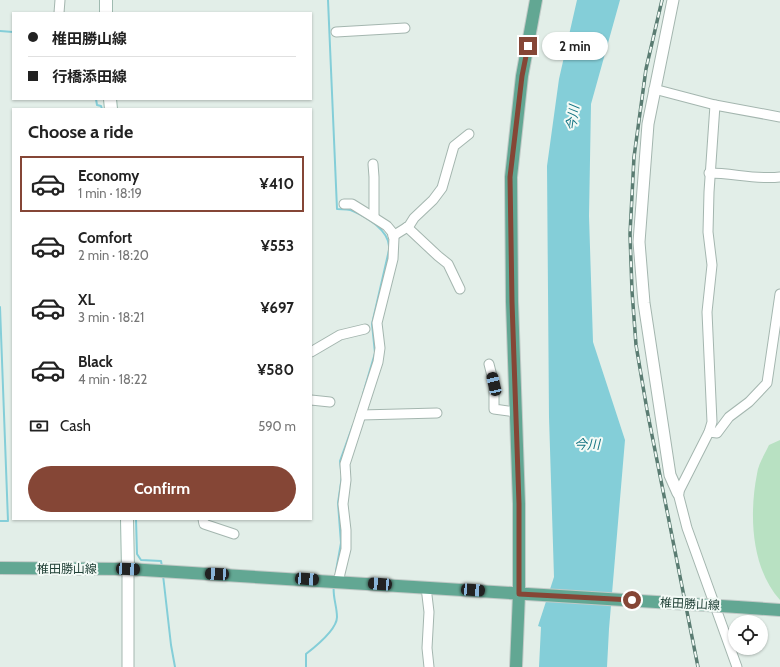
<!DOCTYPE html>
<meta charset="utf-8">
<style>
:root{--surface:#fff;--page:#f6f6f6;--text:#222;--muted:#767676;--line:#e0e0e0;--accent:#854636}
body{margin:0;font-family:Cabin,"Noto Sans JP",sans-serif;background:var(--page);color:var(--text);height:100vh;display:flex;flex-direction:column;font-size:15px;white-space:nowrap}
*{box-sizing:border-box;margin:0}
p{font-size:13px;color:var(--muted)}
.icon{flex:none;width:22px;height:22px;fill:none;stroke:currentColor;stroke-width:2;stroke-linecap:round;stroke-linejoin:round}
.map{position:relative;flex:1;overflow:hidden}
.side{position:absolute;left:12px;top:108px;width:300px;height:412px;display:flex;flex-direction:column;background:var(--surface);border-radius:0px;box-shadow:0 1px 3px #0004}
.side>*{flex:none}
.top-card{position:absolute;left:12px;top:12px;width:300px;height:88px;border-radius:0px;box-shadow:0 1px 3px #0004;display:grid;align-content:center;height:88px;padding:0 16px;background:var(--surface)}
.controls{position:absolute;left:728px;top:615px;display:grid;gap:8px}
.controls a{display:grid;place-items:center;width:40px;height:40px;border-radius:50%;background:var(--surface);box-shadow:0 1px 3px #0004;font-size:20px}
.end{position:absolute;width:18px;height:18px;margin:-9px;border:5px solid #854636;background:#fff;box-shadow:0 0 0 2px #fff}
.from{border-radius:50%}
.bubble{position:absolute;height:28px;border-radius:14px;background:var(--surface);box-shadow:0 1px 3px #0004;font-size:13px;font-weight:700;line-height:28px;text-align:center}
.car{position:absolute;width:12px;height:24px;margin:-12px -6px;border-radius:5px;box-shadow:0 0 3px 1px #0007;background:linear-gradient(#222 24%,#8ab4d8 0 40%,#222 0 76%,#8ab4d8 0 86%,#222 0)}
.top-card b{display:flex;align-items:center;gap:14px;height:38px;font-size:15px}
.top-card b+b{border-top:1px solid var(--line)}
.top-card i{width:10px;height:10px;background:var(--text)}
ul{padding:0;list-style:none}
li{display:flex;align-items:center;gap:12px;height:56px;margin:0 8px 6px;padding:0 8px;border:2px solid transparent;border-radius:0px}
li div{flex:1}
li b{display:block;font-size:15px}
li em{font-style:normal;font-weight:700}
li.current{border-color:var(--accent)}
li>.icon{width:36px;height:36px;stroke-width:1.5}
h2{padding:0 16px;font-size:18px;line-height:48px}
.pay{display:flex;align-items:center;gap:10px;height:44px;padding:0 16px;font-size:15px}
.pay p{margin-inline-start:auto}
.button{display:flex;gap:8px;margin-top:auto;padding:8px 16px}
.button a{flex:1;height:46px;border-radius:24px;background:var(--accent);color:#fff;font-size:16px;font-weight:700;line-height:46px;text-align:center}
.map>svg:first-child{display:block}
.green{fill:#b8e1c2}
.water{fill:#84ced8}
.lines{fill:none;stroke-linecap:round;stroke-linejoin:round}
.stream{stroke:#84ced8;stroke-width:2}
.minor-casing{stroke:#a4b6af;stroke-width:11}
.tertiary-casing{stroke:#a4b6af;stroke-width:13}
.secondary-casing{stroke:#9fbab0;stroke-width:14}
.primary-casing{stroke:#c1cac7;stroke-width:14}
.minor{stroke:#fff;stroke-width:9}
.tertiary{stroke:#fff;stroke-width:11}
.secondary{stroke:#fff;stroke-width:12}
.primary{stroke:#62a793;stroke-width:12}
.rail-casing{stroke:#5a7c72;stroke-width:3.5}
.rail{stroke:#f3faf6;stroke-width:2;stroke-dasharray:6;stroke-linecap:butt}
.primary-bridge-casing{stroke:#c1cac7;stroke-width:14;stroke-linecap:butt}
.primary-bridge{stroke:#62a793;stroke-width:12}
.route{stroke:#854636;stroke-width:5}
.labels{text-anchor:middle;stroke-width:4;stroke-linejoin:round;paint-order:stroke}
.street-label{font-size:12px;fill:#204036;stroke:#f3faf6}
.water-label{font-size:13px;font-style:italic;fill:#147483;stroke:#f3faf6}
</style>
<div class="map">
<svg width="780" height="667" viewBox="0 0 780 667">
<rect width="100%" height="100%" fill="#e2eee8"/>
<path class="green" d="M780,440V600C751,568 749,514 757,474C758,464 765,454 769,445Z"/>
<polygon class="water" points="577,0 620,0 591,104 589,216 593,342 625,440 609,629 607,667 539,667 541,627 538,626 554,577 549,417 547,166 559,79"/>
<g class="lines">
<g class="stream">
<path d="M328,0L337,209C342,209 349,209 353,211C367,217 388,230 389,246"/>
<polyline points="0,31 13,32"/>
<polyline points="96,99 97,105 101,106 102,109"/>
<polyline points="0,307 8,521 0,521"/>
<polyline points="363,394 375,353 372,324 389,250"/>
<polyline points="341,470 340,461 353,425"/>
<polyline points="136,519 137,554 141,560 161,561 162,567"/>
<polyline points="336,571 341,543 338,503 342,476"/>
<polyline points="163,575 171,645 175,667"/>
<path d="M306,667V654C315,647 337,630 337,617C337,606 332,595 334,585"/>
</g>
<g class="minor-casing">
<g id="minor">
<polyline points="59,13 60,0"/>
<polyline points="336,32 405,28"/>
<polyline points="654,89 715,105 780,117"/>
<polyline points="715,105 709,192 708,232 712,265 707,312 712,422 709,432 678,493 687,528 737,667"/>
<polyline points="373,164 374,177 374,217"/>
<path d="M709,173C733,173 756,180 780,177"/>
<polyline points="407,227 438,256 448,264 460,289"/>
<polyline points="393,236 409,226 414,218 433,200 442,188 454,146 469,134"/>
<polyline points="311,352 340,335 365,329"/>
<polyline points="489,364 494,384 494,409 516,412"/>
<polyline points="311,400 330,402"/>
<polyline points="361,415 437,413"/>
<polyline points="709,432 717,433 729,417 749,402 767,383 780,294"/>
<polyline points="203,519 204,524 234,534"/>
<polyline points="338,582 346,549 346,530 343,504 346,480 345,464 378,362 380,348 377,323 393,259 394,238 392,232 387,226 373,217 352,204 344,204"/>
<polyline points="426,587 429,612 427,648 429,667"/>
</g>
</g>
<g class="tertiary-casing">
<g id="tertiary">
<polyline points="673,0 648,124 639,242 644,303 670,475 678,493"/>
<polyline points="128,569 128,667"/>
</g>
</g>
<g class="secondary-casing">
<g id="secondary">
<polyline points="106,0 106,13"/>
<polyline points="110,99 111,109"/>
<polyline points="127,519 128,569"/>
</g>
</g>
<g class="primary-casing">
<g id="primary">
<polyline points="0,568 128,569 526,594"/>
<polyline points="737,607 780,610"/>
<polyline points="516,667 519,594 519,504 512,302 511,177 522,76 536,0"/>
</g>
</g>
<use href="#minor" class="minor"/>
<use href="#tertiary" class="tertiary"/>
<use href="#secondary" class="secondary"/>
<use href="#primary" class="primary"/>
<g class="rail-casing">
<polyline id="rail" points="662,0 646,69 634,157 630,234 632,291 636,345 647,410 698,667"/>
</g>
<use href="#rail" class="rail"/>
<g class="primary-bridge-casing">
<polyline id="primary-bridge" points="527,594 737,607"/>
</g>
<use href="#primary-bridge" class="primary-bridge"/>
</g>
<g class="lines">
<polyline class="route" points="528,46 522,76 510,177 512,302 519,504 519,594 632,600"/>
</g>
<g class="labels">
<g class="street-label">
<text x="67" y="573">椎田勝山線</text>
<text transform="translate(690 604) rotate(3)" y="4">椎田勝山線</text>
</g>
<g class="water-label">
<text transform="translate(572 118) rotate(-82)" y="5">今川</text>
<text x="587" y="449">今川</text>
</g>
</g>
</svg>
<div class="controls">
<a><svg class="icon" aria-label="locate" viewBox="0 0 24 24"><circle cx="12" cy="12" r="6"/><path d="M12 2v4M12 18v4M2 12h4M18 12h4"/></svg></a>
</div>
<i class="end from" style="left:632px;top:600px"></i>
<i class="end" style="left:528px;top:46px"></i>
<div class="bubble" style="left:542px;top:32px;width:66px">2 min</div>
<i class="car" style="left:494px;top:384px;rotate:347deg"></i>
<i class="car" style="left:128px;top:569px;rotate:93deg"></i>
<i class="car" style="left:217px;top:574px;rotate:273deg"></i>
<i class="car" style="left:307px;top:579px;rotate:94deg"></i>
<i class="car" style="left:380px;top:584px;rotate:274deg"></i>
<i class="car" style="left:473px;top:590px;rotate:94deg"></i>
<div class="top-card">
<b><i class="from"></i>椎田勝山線</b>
<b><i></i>行橋添田線</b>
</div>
<section class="side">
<h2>Choose a ride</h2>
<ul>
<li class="current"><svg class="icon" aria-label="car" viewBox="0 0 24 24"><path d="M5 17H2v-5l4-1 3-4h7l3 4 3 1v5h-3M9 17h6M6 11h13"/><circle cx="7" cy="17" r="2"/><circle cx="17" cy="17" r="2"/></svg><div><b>Economy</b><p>1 min · 18:19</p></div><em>¥410</em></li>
<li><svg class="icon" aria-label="car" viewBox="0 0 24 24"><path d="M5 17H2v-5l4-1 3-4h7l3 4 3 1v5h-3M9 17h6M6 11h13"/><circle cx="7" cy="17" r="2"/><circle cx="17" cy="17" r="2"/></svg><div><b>Comfort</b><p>2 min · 18:20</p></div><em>¥553</em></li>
<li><svg class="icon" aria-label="car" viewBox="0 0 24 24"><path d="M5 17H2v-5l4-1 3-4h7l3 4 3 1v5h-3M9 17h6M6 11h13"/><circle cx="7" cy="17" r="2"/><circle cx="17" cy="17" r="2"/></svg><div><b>XL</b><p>3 min · 18:21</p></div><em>¥697</em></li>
<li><svg class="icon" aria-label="car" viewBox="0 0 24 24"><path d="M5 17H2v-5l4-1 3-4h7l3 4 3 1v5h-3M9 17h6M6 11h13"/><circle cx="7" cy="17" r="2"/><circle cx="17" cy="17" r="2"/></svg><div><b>Black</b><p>4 min · 18:22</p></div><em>¥580</em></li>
</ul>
<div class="pay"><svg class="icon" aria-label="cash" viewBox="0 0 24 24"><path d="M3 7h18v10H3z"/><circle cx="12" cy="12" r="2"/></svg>Cash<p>590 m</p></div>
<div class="button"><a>Confirm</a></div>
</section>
</div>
